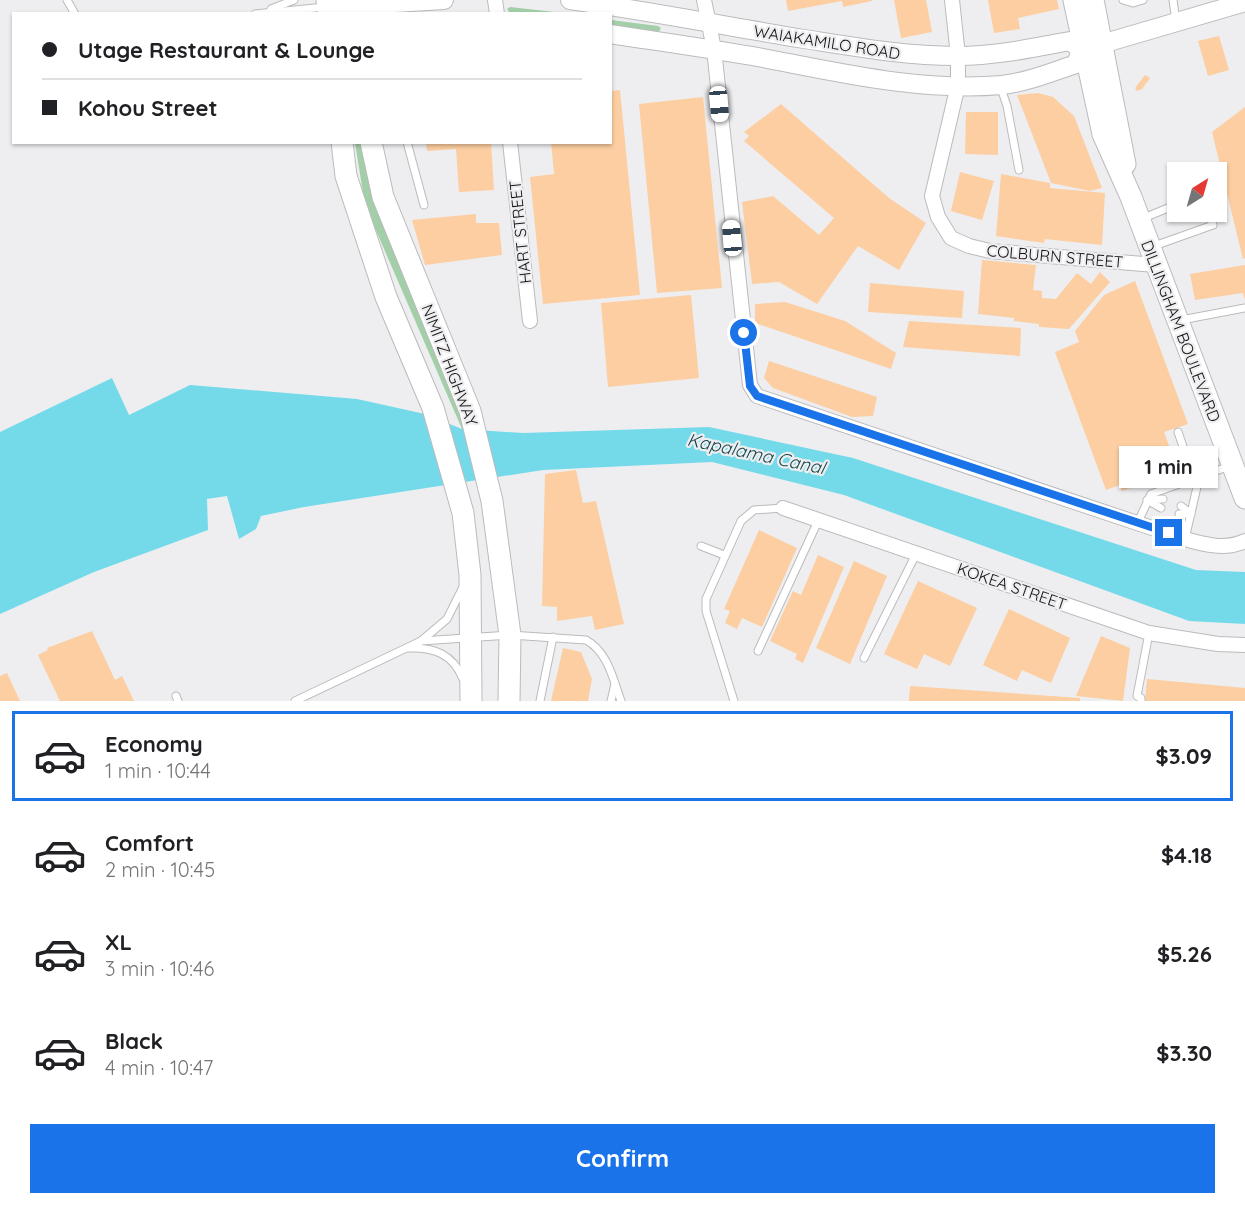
<!DOCTYPE html>
<meta charset="utf-8">
<style>
:root{--surface:#fff;--page:#f6f6f6;--text:#202124;--muted:#757577;--line:#e0e0e0;--accent:#1a73e8}
body{margin:0;font-family:Quicksand,sans-serif;background:var(--page);color:var(--text);height:100vh;display:flex;flex-direction:column;font-size:22px;white-space:nowrap}
*{box-sizing:border-box;margin:0}
p{font-size:20px;color:var(--muted)}
.icon{flex:none;width:33px;height:33px;fill:none;stroke:currentColor;stroke-width:2;stroke-linecap:round;stroke-linejoin:round}
.map{position:relative;height:701px;overflow:hidden}
.panel{display:flex;flex-direction:column;background:var(--surface);flex:1}
.panel>*{flex:none}
.guide{position:absolute;left:12px;top:12px;width:600px;height:132px;border-radius:0px;box-shadow:0 2px 4px #0004;display:grid;align-content:center;height:132px;padding:0 30px;background:var(--surface)}
.needle{width:39px;rotate:37deg}
.tools{position:absolute;left:1167px;top:162px;display:grid;gap:12px}
.tools a{display:grid;place-items:center;width:60px;height:60px;border-radius:0px;background:var(--surface);box-shadow:0 2px 4px #0004;font-size:30px}
.end{position:absolute;width:27px;height:27px;margin:-14px;border:8px solid #1a73e8;background:#fff;box-shadow:0 0 0 3px #fff}
.from{border-radius:50%}
.bubble{position:absolute;height:42px;border-radius:0px;background:var(--surface);box-shadow:0 2px 4px #0004;font-size:20px;font-weight:800;line-height:42px;text-align:center}
.car{position:absolute;width:18px;height:36px;margin:-18px -9px;border-radius:8px;box-shadow:0 0 4px 2px #0007;background:linear-gradient(#fff 24%,#345 0 40%,#fff 0 76%,#345 0 86%,#fff 0)}
.guide b{display:flex;align-items:center;gap:21px;height:57px;font-size:22px}
.guide b+b{border-top:2px solid var(--line)}
.guide i{width:15px;height:15px;background:var(--text)}
ul{padding:10px 0 0;list-style:none}
li{display:flex;align-items:center;gap:18px;height:90px;margin:0 12px 9px;padding:0 18px;border:3px solid transparent;border-radius:0px}
li div{flex:1}
li b{display:block;font-size:22px}
li em{font-style:normal;font-weight:800}
li.active{border-color:var(--accent)}
li>.icon{width:54px;height:54px;stroke-width:1.5}
.button{display:flex;gap:12px;margin-top:auto;padding:12px 30px}
.button a{flex:1;height:69px;border-radius:0px;background:var(--accent);color:#fff;font-size:24px;font-weight:800;line-height:69px;text-align:center}
.map>svg:first-child{display:block}
.green{fill:#a2cfa8}
.water{fill:#74daea}
.building{fill:#fccea1}
.lines{fill:none;stroke-linecap:round;stroke-linejoin:round}
.lane-casing{stroke:#bbbbbd;stroke-width:9}
.street-casing{stroke:#bbbbbd;stroke-width:16}
.secondary-casing{stroke:#bbbbbd;stroke-width:20}
.primary-casing{stroke:#bbbbbd;stroke-width:23}
.lane{stroke:#fff;stroke-width:7}
.street{stroke:#fff;stroke-width:14}
.secondary{stroke:#fff;stroke-width:18}
.primary{stroke:#fff;stroke-width:21}
.route{stroke:#1a73e8;stroke-width:8}
.labels{text-anchor:middle;stroke-width:4.5;stroke-linejoin:round;paint-order:stroke}
.street-label{font-size:16px;fill:#131314;stroke:#eeeef0}
.water-label{font-size:18px;font-style:italic;fill:#17464d;stroke:#eeeef0}
</style>
<div class="map">
<svg width="1245" height="701" viewBox="0 0 1245 701">
<rect width="100%" height="100%" fill="#eeeef0"/>
<g class="green">
<polygon points="510,7 563,13 510,13 507,9"/>
<polygon points="611,20 658,26 661,28 658,33 611,29"/>
<polygon points="355,143 362,143 476,430 462,429 365,205"/>
</g>
<polygon class="water" points="112,378 129,415 190,385 357,399 425,414 462,429 523,433 709,427 853,458 1196,570 1245,572 1245,624 1189,621 844,495 712,462 543,470 304,507 261,516 256,529 239,539 227,496 207,499 208,530 94,572 0,614 0,432"/>
<g class="building">
<polygon points="786,0 872,0 872,1 843,7 842,1 788,11"/>
<polygon points="894,0 926,0 932,32 901,38"/>
<polygon points="988,0 1057,0 1059,9 1018,18 1020,29 994,33"/>
<polygon points="1219,36 1229,70 1208,76 1198,41"/>
<polygon points="1145,75 1150,78 1142,89 1137,91 1135,88"/>
<polygon points="620,90 640,295 543,304 530,177 554,174 551,142 610,142 610,91"/>
<polygon points="1038,93 1053,97 1074,116 1102,188 1090,191 1051,183 1017,95"/>
<polygon points="703,97 722,288 657,293 639,104"/>
<polygon points="781,104 889,198 926,223 899,270 858,246 817,304 779,282 752,284 742,202 773,196 819,235 834,218 744,141 749,136 744,132"/>
<polygon points="1245,107 1245,258 1243,259 1212,132"/>
<polygon points="966,112 998,112 998,155 965,154"/>
<polygon points="426,142 491,142 494,190 459,192 456,149 427,151"/>
<polygon points="960,172 994,181 982,220 951,211"/>
<polygon points="1001,174 1050,183 1050,188 1105,193 1102,245 1045,239 1044,243 996,236"/>
<polygon points="476,214 476,223 499,223 502,255 425,265 412,220"/>
<polygon points="982,260 1036,265 1033,290 1042,291 1042,298 1056,299 1077,273 1091,284 1100,272 1110,282 1069,329 1039,327 1039,324 1014,321 1014,318 978,314"/>
<polygon points="1245,265 1245,300 1243,293 1195,300 1190,274"/>
<polygon points="1135,281 1188,424 1164,432 1175,462 1160,468 1163,476 1122,491 1120,485 1106,490 1055,352 1079,342 1075,331 1104,295"/>
<polygon points="870,283 964,291 962,318 868,312"/>
<polygon points="691,295 699,378 608,387 601,303"/>
<polygon points="785,302 845,321 896,353 891,369 755,323 755,304"/>
<polygon points="909,321 1021,328 1020,356 903,347"/>
<polygon points="769,361 877,397 873,416 852,417 773,388 764,378"/>
<polygon points="576,470 583,503 596,501 624,624 595,630 592,616 557,621 557,607 542,606 545,474"/>
<polygon points="759,530 797,548 762,627 742,618 737,629 725,623 730,611 724,609"/>
<polygon points="818,555 844,567 803,663 795,659 797,654 770,641 793,591 801,595"/>
<polygon points="854,561 887,576 850,664 816,648"/>
<polygon points="918,581 977,608 950,666 924,654 917,669 884,654"/>
<polygon points="1009,609 1070,638 1051,683 1022,670 1017,681 983,665"/>
<polygon points="92,631 115,680 122,676 134,701 60,701 38,655 48,650 47,648"/>
<polygon points="1101,636 1130,648 1123,701 1076,696"/>
<polygon points="563,648 581,652 592,679 588,701 551,701"/>
<polygon points="7,673 20,701 0,701 0,676"/>
<polygon points="1147,679 1245,688 1245,701 1145,701"/>
<polygon points="910,686 1080,698 1080,701 909,701"/>
</g>
<g class="lines">
<g class="lane-casing">
<g id="lane">
<polyline points="67,0 75,14"/>
<polyline points="1123,0 1133,3 1143,0"/>
<polyline points="1173,0 1176,21"/>
<polyline points="271,9 294,0"/>
<polyline points="255,14 325,7"/>
<polyline points="1001,88 1007,106 1019,170"/>
<polyline points="407,142 424,205"/>
<polyline points="1141,219 1178,204"/>
<polyline points="1154,246 1213,225 1209,212"/>
<polyline points="1181,320 1245,308"/>
<polyline points="1178,432 1197,487 1185,539"/>
<polyline points="1161,508 1147,500 1163,499"/>
<polyline points="1179,514 1191,514 1181,506"/>
<polyline points="1138,522 1151,494 1230,466"/>
<polyline points="701,546 724,555"/>
<polyline points="421,641 447,619 463,587"/>
<path d="M408,648C434,647 453,654 463,679"/>
<polyline points="758,651 818,521"/>
<polyline points="864,658 916,554"/>
<polyline points="176,696 178,701"/>
<path d="M295,701L421,641L510,635L586,640C608,652 613,679 621,701"/>
<polyline points="540,701 553,637"/>
<polyline points="611,701 615,684"/>
<polyline points="734,701 706,611 706,599 741,521 754,510 783,508"/>
<polyline points="1141,701 1141,698 1137,696 1149,633"/>
</g>
</g>
<g class="street-casing">
<g id="street">
<polyline points="495,0 497,14"/>
<path d="M704,0L714,49L750,385L757,396L1185,539C1205,545 1226,550 1245,541"/>
<polyline points="952,0 958,56 958,85 932,196 938,217 951,238 969,246 990,251 1155,265"/>
<polyline points="510,142 530,321"/>
<polyline points="783,508 1149,633 1218,644 1245,645"/>
</g>
</g>
<g class="secondary-casing">
<g id="secondary">
<path d="M570,0C649,11 726,26 804,39C855,47 905,56 957,56C995,56 1033,48 1070,41L1081,50"/>
<polyline points="328,7 444,0"/>
<path d="M610,34C662,42 712,49 763,58C841,73 922,92 1002,85C1028,82 1052,72 1076,64L1081,50"/>
<polyline points="1088,48 1245,2"/>
</g>
</g>
<g class="primary-casing">
<g id="primary">
<polyline points="327,0 329,14"/>
<polyline points="355,0 356,14"/>
<polyline points="1074,0 1103,134 1131,197 1245,498"/>
<polyline points="1093,0 1125,164"/>
<polyline points="342,142 346,176 386,297 433,408 463,513 470,575 471,701"/>
<polyline points="371,142 383,197 470,411 492,501 510,635 509,701"/>
</g>
</g>
<use href="#lane" class="lane"/>
<use href="#street" class="street"/>
<use href="#secondary" class="secondary"/>
<use href="#primary" class="primary"/>
</g>
<g class="lines">
<polyline class="route" points="744,333 750,386 757,396 1169,533"/>
</g>
<g class="labels">
<g class="street-label">
<text transform="translate(827 42) rotate(9)" y="6">WAIAKAMILO ROAD</text>
<text transform="translate(520 232) rotate(-96)" y="6">HART STREET</text>
<text transform="translate(1055 256) rotate(5)" y="6">COLBURN STREET</text>
<text transform="translate(1181 331) rotate(69)" y="6">DILLINGHAM BOULEVARD</text>
<text transform="translate(450 365) rotate(69)" y="6">NIMITZ HIGHWAY</text>
<text transform="translate(1012 586) rotate(19)" y="6">KOKEA STREET</text>
</g>
<g class="water-label">
<text transform="translate(756 454) rotate(12)" y="6">Kapalama Canal</text>
</g>
</g>
</svg>
<div class="tools">
<a><svg class="needle" viewBox="-14 -14 28 28"><path d="M0-13l5 13h-10z" fill="#e53935"/><path d="M0 13l5-13h-10z" fill="#757577"/></svg></a>
</div>
<i class="end from" style="left:744px;top:333px"></i>
<i class="end" style="left:1169px;top:533px"></i>
<div class="bubble" style="left:1119px;top:446px;width:99px">1 min</div>
<i class="car" style="left:719px;top:104px;rotate:175deg"></i>
<i class="car" style="left:732px;top:238px;rotate:355deg"></i>
<div class="guide">
<b><i class="from"></i>Utage Restaurant &amp; Lounge</b>
<b><i></i>Kohou Street</b>
</div>
</div>
<section class="panel">
<ul>
<li class="active"><svg class="icon" aria-label="car" viewBox="0 0 24 24"><path d="M5 17H2v-5l4-1 3-4h7l3 4 3 1v5h-3M9 17h6M6 11h13"/><circle cx="7" cy="17" r="2"/><circle cx="17" cy="17" r="2"/></svg><div><b>Economy</b><p>1 min · 10:44</p></div><em>$3.09</em></li>
<li><svg class="icon" aria-label="car" viewBox="0 0 24 24"><path d="M5 17H2v-5l4-1 3-4h7l3 4 3 1v5h-3M9 17h6M6 11h13"/><circle cx="7" cy="17" r="2"/><circle cx="17" cy="17" r="2"/></svg><div><b>Comfort</b><p>2 min · 10:45</p></div><em>$4.18</em></li>
<li><svg class="icon" aria-label="car" viewBox="0 0 24 24"><path d="M5 17H2v-5l4-1 3-4h7l3 4 3 1v5h-3M9 17h6M6 11h13"/><circle cx="7" cy="17" r="2"/><circle cx="17" cy="17" r="2"/></svg><div><b>XL</b><p>3 min · 10:46</p></div><em>$5.26</em></li>
<li><svg class="icon" aria-label="car" viewBox="0 0 24 24"><path d="M5 17H2v-5l4-1 3-4h7l3 4 3 1v5h-3M9 17h6M6 11h13"/><circle cx="7" cy="17" r="2"/><circle cx="17" cy="17" r="2"/></svg><div><b>Black</b><p>4 min · 10:47</p></div><em>$3.30</em></li>
</ul>
<div class="button"><a>Confirm</a></div>
</section>
